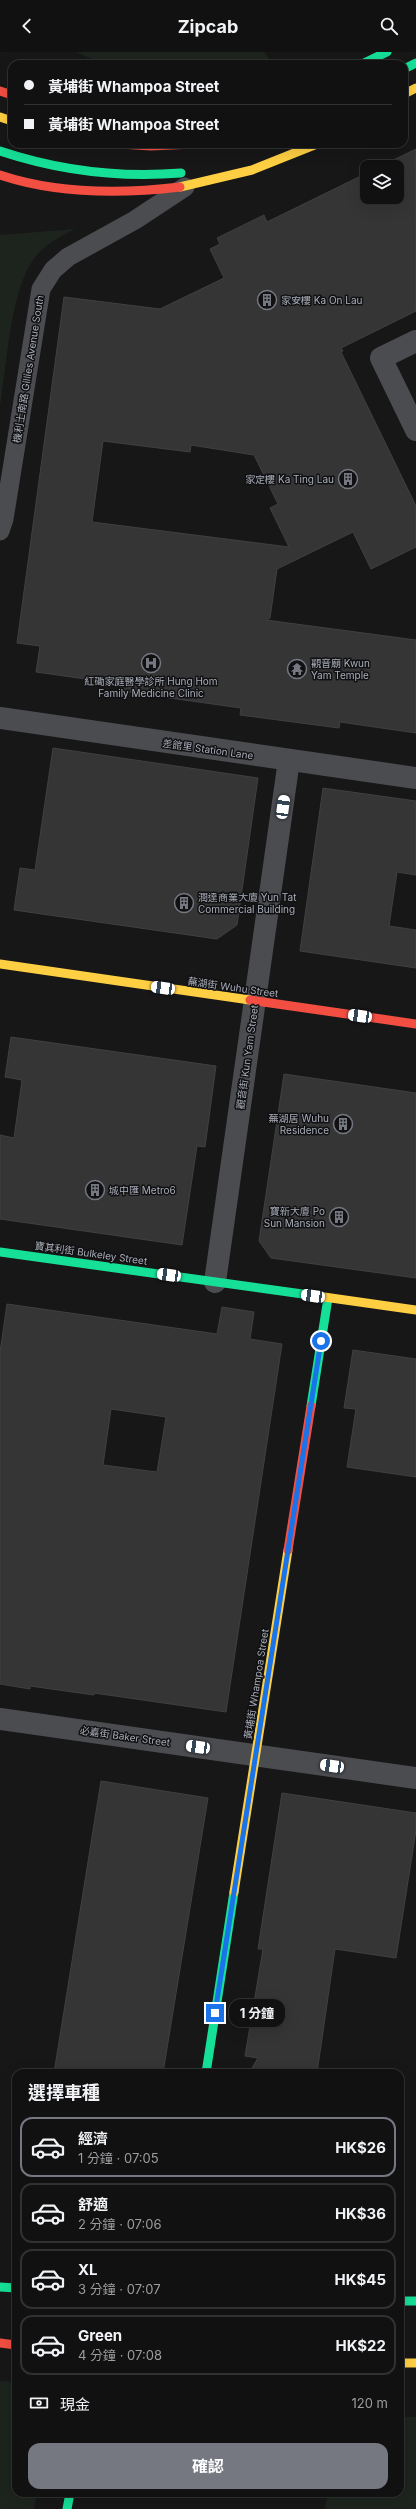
<!DOCTYPE html>
<html lang="zh-TW">
<meta charset="utf-8">
<style>
:root{--surface:#111;--page:#1a1a1a;--text:#f1f3f6;--muted:#9c9d9f;--line:#303131;--accent:#757880}
body{margin:0;font-family:Inter,"Noto Sans TC",sans-serif;background:var(--page);color:var(--text);height:100vh;display:flex;flex-direction:column;font-size:15px;white-space:nowrap}
*{box-sizing:border-box;margin:0}
p{font-size:13px;color:var(--muted)}
.icon{flex:none;width:22px;height:22px;fill:none;stroke:currentColor;stroke-width:2;stroke-linecap:round;stroke-linejoin:round}
.map{position:relative;flex:1;overflow:hidden}
.side{position:absolute;left:12px;top:2017px;width:392px;height:428px;display:flex;flex-direction:column;background:var(--surface);border-radius:12px;box-shadow:0 4px 16px #0002,0 0 0 1px var(--line)}
.side>*{flex:none}
.top-card{position:absolute;left:8px;top:8px;width:400px;height:88px;border-radius:12px;box-shadow:0 4px 16px #0002,0 0 0 1px var(--line);display:grid;align-content:center;height:88px;padding:0 16px;background:var(--surface)}
.controls{position:absolute;left:360px;top:108px;display:grid;gap:8px}
.controls a{display:grid;place-items:center;width:44px;height:44px;border-radius:8px;background:var(--surface);box-shadow:0 4px 16px #0002,0 0 0 1px var(--line);font-size:20px}
.end{position:absolute;width:18px;height:18px;margin:-9px;border:5px solid #1a73e8;background:#fff;box-shadow:0 0 0 2px #fff}
.from{border-radius:50%}
.bubble{position:absolute;height:28px;border-radius:12px;background:var(--surface);box-shadow:0 4px 16px #0002,0 0 0 1px var(--line);font-size:13px;font-weight:700;line-height:28px;text-align:center}
.car{position:absolute;width:12px;height:24px;margin:-12px -6px;border-radius:5px;box-shadow:0 0 3px 1px #0007;background:linear-gradient(#fff 24%,#345 0 40%,#fff 0 76%,#345 0 86%,#fff 0)}
.top-card b{display:flex;align-items:center;gap:14px;height:38px;font-size:15px}
.top-card b+b{border-top:1px solid var(--line)}
.top-card i{width:10px;height:10px;background:var(--text)}
ul{padding:0;list-style:none}
li{display:flex;align-items:center;gap:12px;height:60px;margin:0 8px 6px;padding:0 8px;border:2px solid var(--line);border-radius:12px}
li div{flex:1}
li b{display:block;font-size:15px}
li em{font-style:normal;font-weight:700}
li.selected{border-color:var(--accent)}
li>.icon{width:36px;height:36px;stroke-width:1.5}
h2{padding:0 16px;font-size:18px;line-height:48px}
.pay{display:flex;align-items:center;gap:10px;height:44px;padding:0 16px;font-size:15px}
.pay p{margin-inline-start:auto}
.button{display:flex;gap:8px;margin-top:auto;padding:8px 16px}
.button a{flex:1;height:46px;border-radius:12px;background:var(--accent);color:#fff;font-size:16px;font-weight:700;line-height:46px;text-align:center}
header{display:flex;justify-content:space-between;align-items:center;height:52px;padding:0 16px;background:var(--surface);font-size:18px;font-weight:700}
.map>svg:first-child{display:block}
.green{fill:#1d241e}
.building{fill:#353536;stroke:#3f4043;fill-rule:evenodd}
.lines{fill:none;stroke-linecap:round;stroke-linejoin:round}
.lane{stroke:#4b4c50;stroke-width:19}
.street{stroke:#4b4c50;stroke-width:22}
.fast{stroke:#16e098;stroke-width:9}
.slow{stroke:#ffcf43;stroke-width:9}
.jam{stroke:#f24e42;stroke-width:9}
.route{stroke:#1a73e8;stroke-width:5}
.labels{text-anchor:middle;stroke-width:3;stroke-linejoin:round;paint-order:stroke}
.poi-label{font-size:10px;fill:#a8adb8;stroke:#111113;text-anchor:start}
.street-label{font-size:10px;fill:#a8adb8;stroke:#111113}
</style>
<header><svg class="icon" aria-label="back" viewBox="0 0 24 24"><path d="M15 5l-7 7 7 7"/></svg>Zipcab<svg class="icon" aria-label="search" viewBox="0 0 24 24"><circle cx="10" cy="10" r="6"/><path d="M15 15l6 6"/></svg></header>
<div class="map">
<svg width="416" height="2457" viewBox="0 0 416 2457">
<rect width="100%" height="100%" fill="#171717"/>
<g class="green">
<polygon points="76,0 265,0 271,12 103,12"/>
<path d="M75,177C60,185 43,193 33,208C10,242 7,312 0,354V183Z"/>
<polygon points="0,2329 16,2330 16,2441 37,2441 34,2457 0,2457"/>
<polygon points="400,2365 416,2365 416,2457 325,2457 328,2441 400,2441"/>
</g>
<g class="building">
<path d="M416,97V259L341,296L343,299L341,300L416,454V495L371,517L353,480L277,517L270,566L266,568L416,588V681L340,670L339,676L240,663L241,656L120,639L121,632L36,620L40,594L17,591L64,245L160,257L224,226L210,197L220,192L217,186L264,163L267,170L367,121V145H397V115H379ZM103,389L190,400L191,393L254,403L278,452L270,456L289,495L92,470Z"/>
<polygon points="53,696 258,726 237,873 217,887 14,858 20,816 35,818"/>
<polygon points="323,736 416,749 416,823 397,820 389,874 416,878 416,916 300,899"/>
<polygon points="11,985 216,1014 205,1095 197,1094 182,1193 0,1167 0,1083 14,1086 22,1028 5,1025"/>
<polygon points="284,1022 416,1041 416,1226 271,1206 259,1189"/>
<path d="M7,1252L217,1282L222,1255L254,1260L250,1287L282,1292L226,1660L94,1641V1643L30,1634V1637L0,1632V1300ZM111,1357L166,1365L157,1420L103,1413Z"/>
<polygon points="353,1298 416,1307 416,1425 347,1415 356,1357 344,1356"/>
<polygon points="101,1729 208,1746 163,2021 54,2021"/>
<polygon points="282,1741 416,1761 416,1778 396,1906 335,1897 317,2021 249,2021 258,2006 245,2004 263,1897 258,1897"/>
</g>
<g class="lines">
<polyline class="lane" points="0,479 4,467 41,237 53,218 68,205 135,168 185,135"/>
<g class="street">
<polyline points="416,289 381,306 416,378"/>
<polyline points="0,666 416,726"/>
<polyline points="215,1230 289,708"/>
<polyline points="0,1667 416,1726"/>
</g>
<g class="fast">
<polyline points="362,12 387,0"/>
<polyline points="404,17 416,11"/>
<path d="M0,99C60,119 118,126 181,121"/>
<polyline points="0,1200 317,1244"/>
<polyline points="311,1354 328,1246"/>
<polyline points="206,2021 234,1840"/>
<polyline points="0,2235 16,2236"/>
<polyline points="400,2249 416,2249"/>
<polyline points="67,2457 70,2441"/>
</g>
<g class="slow">
<polyline points="404,42 416,36"/>
<polyline points="0,65 12,69"/>
<polyline points="180,135 252,118 317,92"/>
<polyline points="0,912 250,948"/>
<polyline points="317,1244 416,1258"/>
<polyline points="234,1840 288,1498"/>
<polyline points="400,2311 416,2311"/>
</g>
<g class="jam">
<polyline points="0,39 12,43"/>
<polyline points="120,92 151,94 193,92"/>
<path d="M0,123C57,142 121,142 180,135"/>
<polyline points="250,948 416,972"/>
<polyline points="288,1498 311,1354"/>
<polyline points="0,2291 16,2293"/>
</g>
</g>
<g class="lines">
<polyline class="route" points="215,1961 321,1289"/>
</g>
<defs>
<g id="building-ring" transform="scale(1)"><circle r="9.5" fill="#111113" stroke="#757880" stroke-width="1.5"/><path d="M-4-6H4V6H1V3H-1V6H-4ZM-2.5-4.3h1.7v1.8h-1.7ZM.8-4.3h1.7v1.8H.8ZM-2.5-1h1.7V.8h-1.7ZM.8-1h1.7V.8H.8Z" fill="#757880"/></g>
<g id="hospital-ring" transform="scale(1)"><circle r="9.5" fill="#111113" stroke="#757880" stroke-width="1.5"/><path d="M-5-5h3v3.5h4V-5h3V5h-3V1.5h-4V5h-3Z" fill="#757880"/></g>
<g id="temple-ring" transform="scale(1)"><circle r="9.5" fill="#111113" stroke="#757880" stroke-width="1.5"/><path d="M0-6L5-2H3V0L6.5 2.5H4V6H1.5V3h-3V6H-4V2.5H-6.5L-3 0V-2H-5Z" fill="#757880"/></g>
</defs>
<g fill-rule="evenodd">
<use href="#building-ring" x="267" y="248"/>
<use href="#building-ring" x="348" y="427"/>
<use href="#hospital-ring" x="151" y="611"/>
<use href="#temple-ring" x="297" y="617"/>
<use href="#building-ring" x="184" y="851"/>
<use href="#building-ring" x="343" y="1072"/>
<use href="#building-ring" x="95" y="1138"/>
<use href="#building-ring" x="339" y="1165"/>
</g>
<g class="labels">
<g class="poi-label">
<text x="281" y="252">家安樓 Ka On Lau</text>
<text x="334" y="431" text-anchor="end">家定樓 Ka Ting Lau</text>
<text x="311" y="615">觀音廟 Kwun<tspan x="311" dy="12">Yam Temple</tspan></text>
<text x="151" y="633" text-anchor="middle">紅磡家庭醫學診所 Hung Hom<tspan x="151" dy="12">Family Medicine Clinic</tspan></text>
<text x="198" y="849">潤達商業大廈 Yun Tat<tspan x="198" dy="12">Commercial Building</tspan></text>
<text x="329" y="1070" text-anchor="end">蕪湖居 Wuhu<tspan x="329" dy="12">Residence</tspan></text>
<text x="109" y="1142">城中匯 Metro6</text>
<text x="325" y="1163" text-anchor="end">寶新大廈 Po<tspan x="325" dy="12">Sun Mansion</tspan></text>
</g>
<g class="street-label">
<text transform="translate(28 317) rotate(-81)" y="4">機利士南路 Gillies Avenue South</text>
<text transform="translate(208 697) rotate(8)" y="4">差館里 Station Lane</text>
<text transform="translate(233 935) rotate(8)" y="4">蕪湖街 Wuhu Street</text>
<text transform="translate(247 1005) rotate(-82)" y="4">觀音街 Kun Yam Street</text>
<text transform="translate(91 1201) rotate(8)" y="4">寶其利街 Bulkeley Street</text>
<text transform="translate(256 1632) rotate(-81)" y="4">黃埔街 Whampoa Street</text>
<text transform="translate(125 1684) rotate(8)" y="4">必嘉街 Baker Street</text>
</g>
</g>
</svg>
<div class="controls">
<a><svg class="icon" aria-label="layers" viewBox="0 0 24 24"><path d="M12 4l9 5-9 5-9-5zM3 14l9 5 9-5"/></svg></a>
</div>
<i class="end from" style="left:321px;top:1289px"></i>
<i class="end" style="left:215px;top:1961px"></i>
<div class="bubble" style="left:229px;top:1947px;width:56px">1 分鐘</div>
<i class="car" style="left:283px;top:755px;rotate:8deg"></i>
<i class="car" style="left:163px;top:936px;rotate:278deg"></i>
<i class="car" style="left:360px;top:964px;rotate:278deg"></i>
<i class="car" style="left:169px;top:1223px;rotate:278deg"></i>
<i class="car" style="left:313px;top:1244px;rotate:278deg"></i>
<i class="car" style="left:198px;top:1695px;rotate:278deg"></i>
<i class="car" style="left:332px;top:1714px;rotate:278deg"></i>
<div class="top-card">
<b><i class="from"></i>黃埔街 Whampoa Street</b>
<b><i></i>黃埔街 Whampoa Street</b>
</div>
<section class="side">
<h2>選擇車種</h2>
<ul>
<li class="selected"><svg class="icon" aria-label="car" viewBox="0 0 24 24"><path d="M5 17H2v-5l4-1 3-4h7l3 4 3 1v5h-3M9 17h6M6 11h13"/><circle cx="7" cy="17" r="2"/><circle cx="17" cy="17" r="2"/></svg><div><b>經濟</b><p>1 分鐘 · 07:05</p></div><em>HK$26</em></li>
<li><svg class="icon" aria-label="car" viewBox="0 0 24 24"><path d="M5 17H2v-5l4-1 3-4h7l3 4 3 1v5h-3M9 17h6M6 11h13"/><circle cx="7" cy="17" r="2"/><circle cx="17" cy="17" r="2"/></svg><div><b>舒適</b><p>2 分鐘 · 07:06</p></div><em>HK$36</em></li>
<li><svg class="icon" aria-label="car" viewBox="0 0 24 24"><path d="M5 17H2v-5l4-1 3-4h7l3 4 3 1v5h-3M9 17h6M6 11h13"/><circle cx="7" cy="17" r="2"/><circle cx="17" cy="17" r="2"/></svg><div><b>XL</b><p>3 分鐘 · 07:07</p></div><em>HK$45</em></li>
<li><svg class="icon" aria-label="car" viewBox="0 0 24 24"><path d="M5 17H2v-5l4-1 3-4h7l3 4 3 1v5h-3M9 17h6M6 11h13"/><circle cx="7" cy="17" r="2"/><circle cx="17" cy="17" r="2"/></svg><div><b>Green</b><p>4 分鐘 · 07:08</p></div><em>HK$22</em></li>
</ul>
<div class="pay"><svg class="icon" aria-label="cash" viewBox="0 0 24 24"><path d="M3 7h18v10H3z"/><circle cx="12" cy="12" r="2"/></svg>現金<p>120 m</p></div>
<div class="button"><a>確認</a></div>
</section>
</div>
